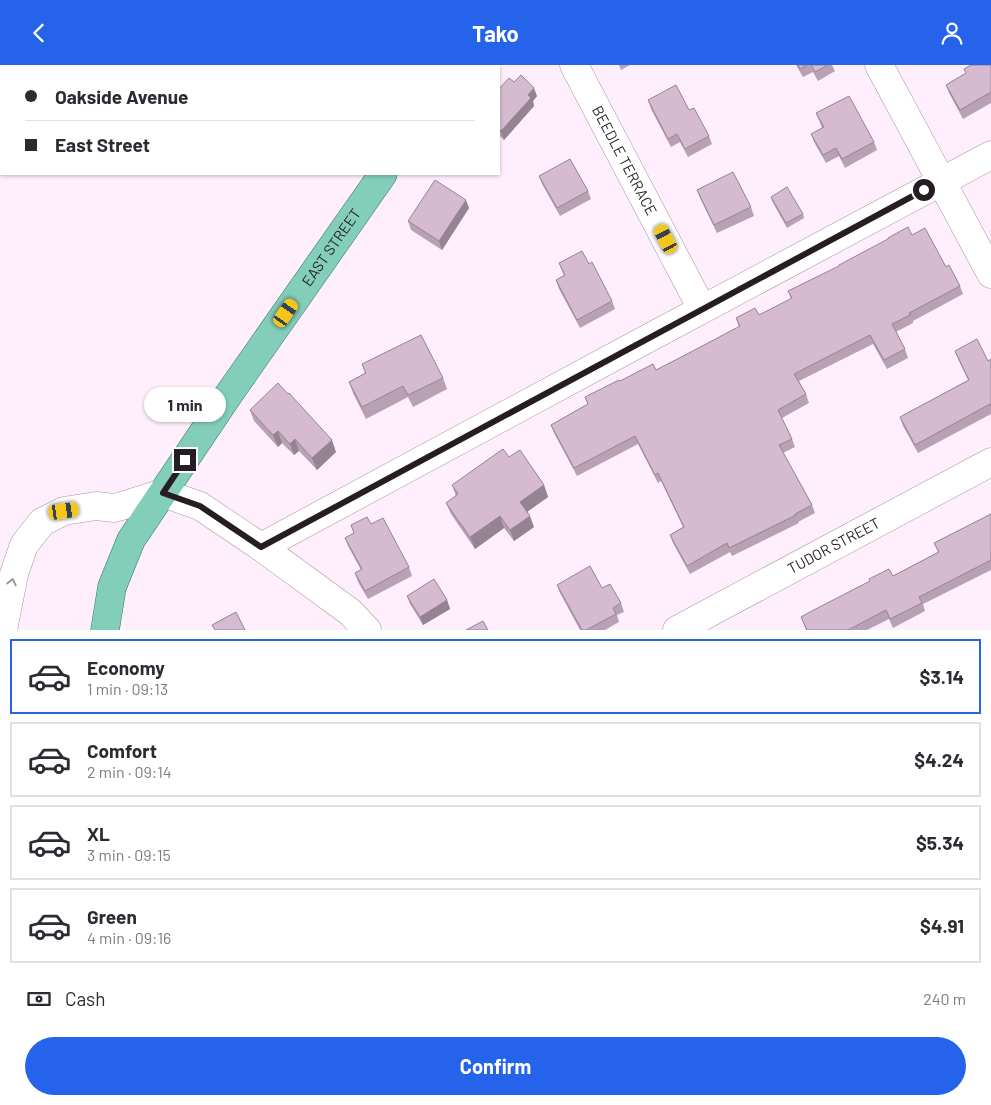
<!DOCTYPE html>
<meta charset="utf-8">
<style>
:root{--surface:#fff;--page:#f7f7f7;--text:#2b2b33;--muted:#7c7c81;--line:#e1e1e2;--accent:#2563eb}
body{margin:0;font-family:Barlow,sans-serif;background:var(--page);color:var(--text);height:100vh;display:flex;flex-direction:column;font-size:19px;white-space:nowrap}
*{box-sizing:border-box;margin:0}
p{font-size:16px;color:var(--muted)}
.icon{flex:none;width:28px;height:28px;fill:none;stroke:currentColor;stroke-width:2;stroke-linecap:round;stroke-linejoin:round}
.map{position:relative;height:565px;overflow:hidden}
.drawer{display:flex;flex-direction:column;background:var(--surface);flex:1}
.drawer>*{flex:none}
.hud{position:absolute;left:0px;top:0px;width:500px;height:110px;box-shadow:0 1px 4px #0004;display:grid;align-content:center;height:110px;padding:0 25px;background:var(--surface)}
.end{position:absolute;width:22px;height:22px;margin:-11px;border:6px solid #261c24;background:#fff;box-shadow:0 0 0 2px #fff}
.from{border-radius:50%}
.bubble{position:absolute;height:35px;border-radius:18px;background:var(--surface);box-shadow:0 1px 4px #0004;font-size:16px;font-weight:700;line-height:35px;text-align:center}
.car{position:absolute;width:15px;height:30px;margin:-15px -8px;border-radius:6px;box-shadow:0 0 4px 1px #0007;background:linear-gradient(#f5c518 24%,#345 0 40%,#f5c518 0 76%,#345 0 86%,#f5c518 0)}
.hud b{display:flex;align-items:center;gap:18px;height:48px;font-size:19px}
.hud b+b{border-top:1px solid var(--line)}
.hud i{width:12px;height:12px;background:var(--text)}
ul{padding:9px 0 0;list-style:none}
li{display:flex;align-items:center;gap:15px;height:75px;margin:0 10px 8px;padding:0 15px;border:2px solid var(--line);border-radius:0px}
li div{flex:1}
li b{display:block;font-size:19px}
li em{font-style:normal;font-weight:700}
li.on{border-color:var(--accent)}
li>.icon{width:45px;height:45px;stroke-width:1.5}
.pay{display:flex;align-items:center;gap:12px;height:55px;padding:0 25px;font-size:19px}
.pay p{margin-inline-start:auto}
.cta{display:flex;gap:10px;margin-top:auto;padding:10px 25px}
.cta a{flex:1;height:58px;border-radius:30px;background:var(--accent);color:#fff;font-size:20px;font-weight:700;line-height:58px;text-align:center}
header{display:flex;justify-content:space-between;align-items:center;height:65px;padding:0 25px;background:var(--accent);color:#fff;font-size:22px;font-weight:700}
.map>svg:first-child{display:block}
.lines{fill:none;stroke-linecap:round;stroke-linejoin:round}
.minor-casing{stroke:#ab91a5;stroke-width:29}
.major-casing{stroke:#2c7a67;stroke-width:29}
.minor{stroke:#fff;stroke-width:28}
.major{stroke:#83ceb9;stroke-width:28}
.wall{fill:#b8a1b3}
.shaded-wall{fill:#968392}
.building{fill:#d6bbd0;stroke:#968392}
.oneway{stroke:#9d999c}
.route{stroke:#261c24;stroke-width:6}
.labels{text-anchor:middle;stroke-width:5;stroke-linejoin:round;paint-order:stroke}
.street-label{font-size:15px;fill:#261c24;stroke:#fff}
</style>
<header><svg class="icon" aria-label="back" viewBox="0 0 24 24"><path d="M15 5l-7 7 7 7"/></svg>Tako<svg class="icon" aria-label="person" viewBox="0 0 24 24"><circle cx="12" cy="8" r="4"/><path d="M4 21q1-7 8-7t8 7"/></svg></header>
<div class="map">
<svg width="991" height="565" viewBox="0 0 991 565">
<rect width="100%" height="100%" fill="#ffeefb"/>
<g class="lines">
<g class="minor-casing">
<g id="minor">
<path id="s1" d="M574,0L702,244"/>
<polyline points="879,0 991,209"/>
<polyline points="261,482 645,275 991,90"/>
<polyline points="3,565 14,509 24,480 42,457 64,446 96,441 115,443 163,428 200,441 261,482 350,547 367,565"/>
<path id="s2" d="M677,565L991,397"/>
</g>
</g>
<g class="major-casing">
<g id="major">
<polyline points="460,1 461,0"/>
<path id="s3" d="M105,565L112,522L131,475L229,329L383,109"/>
</g>
</g>
<use href="#minor" class="minor"/>
<use href="#major" class="major"/>
</g>
<g class="wall">
<polygon points="619,0 630,0 621,5"/>
<polygon points="796,0 832,0 835,6 818,16 813,7 803,12"/>
<polygon points="991,0 991,38 963,54 949,28 946,20 966,8 964,4"/>
<polygon points="514,17 537,31 533,36 534,41 504,75 499,70 499,24"/>
<polygon points="648,35 689,45 709,71 712,79 688,92 680,77 671,82 651,44"/>
<polygon points="816,48 874,77 877,85 845,103 839,91 826,98 814,77 811,69 822,63"/>
<polygon points="539,111 588,126 591,134 560,151 542,119"/>
<polygon points="697,125 751,142 754,151 717,168 700,133"/>
<polygon points="771,132 803,149 804,153 787,163 772,136"/>
<polygon points="469,143 442,185 411,165 408,156"/>
<polygon points="912,170 946,202 960,221 963,229 913,256 913,258 896,267 905,284 908,293 887,304 873,279 799,316 806,329 809,338 782,353 792,374 795,382 783,388 812,440 815,448 798,457 799,458 732,491 730,487 690,509 673,478 670,470 683,462 661,416 658,418 638,379 577,411 554,368 551,360 588,339 585,332 620,316 656,305 739,262 736,253 759,250 791,234 788,226"/>
<polygon points="559,198 589,199 612,236 615,244 580,263 559,224 556,215 564,211"/>
<polygon points="955,286 988,296 991,294 991,349 918,388 903,361 900,352 968,315 958,294"/>
<polygon points="362,299 443,313 447,324 413,342 408,332 366,354 353,328 349,317 365,308"/>
<polygon points="250,345 336,387 317,405 299,386 294,390 282,378 278,382 254,356"/>
<polygon points="509,392 544,420 548,432 527,447 534,462 514,476 504,463 475,484 451,449 446,438 456,431 452,420"/>
<polygon points="991,449 991,505 923,539 925,546 893,563 889,554 867,565 806,565 801,552 893,511 938,487 934,478"/>
<polygon points="371,459 409,502 412,511 368,534 358,517 355,508 361,505 348,481 345,473 354,468 351,460"/>
<polygon points="557,520 602,523 621,538 624,547 617,550 619,557 605,565 580,565 560,528"/>
<polygon points="407,531 447,535 450,544 423,560 410,539"/>
</g>
<g class="shaded-wall">
<polygon points="534,23 537,31 533,36 534,41 504,75 501,66 528,30"/>
<polygon points="466,135 469,143 442,185 439,176"/>
<polygon points="278,366 282,378 278,382 273,370"/>
<polygon points="295,374 299,386 294,390 290,379"/>
<polygon points="332,375 336,387 317,405 312,393"/>
<polygon points="544,420 548,432 524,449 520,437"/>
<polygon points="500,451 504,463 475,484 470,472"/>
<polygon points="530,451 534,462 514,476 510,465"/>
<polygon points="447,535 450,544 423,560 420,552"/>
</g>
<g class="building">
<polygon points="798,0 807,0 800,4"/>
<polygon points="811,0 828,0 815,7"/>
<polygon points="971,0 991,0 991,27 960,45 946,20 966,8 964,4"/>
<polygon points="521,10 534,23 528,30 531,33 501,66 499,65 499,24 509,13 514,17"/>
<polygon points="676,20 689,45 694,43 709,71 685,84 677,69 668,74 648,35"/>
<polygon points="849,31 874,77 842,94 836,83 823,90 811,69 824,62 816,48"/>
<polygon points="570,94 588,126 557,143 539,111"/>
<polygon points="733,107 751,142 714,160 697,125"/>
<polygon points="435,115 466,135 439,176 408,156"/>
<polygon points="787,122 803,149 786,158 771,132"/>
<polygon points="908,162 912,170 925,163 946,202 949,200 960,221 909,248 910,250 892,259 905,284 884,295 870,270 794,309 806,329 778,345 792,374 779,380 812,440 795,449 796,450 729,483 727,478 687,501 670,470 684,462 658,408 655,410 635,371 574,403 551,360 588,339 585,332 619,315 620,316 653,299 656,305 689,288 740,261 736,253 755,243 759,250 792,233 788,226 839,201 839,200 888,174 888,173"/>
<polygon points="582,186 589,199 592,197 612,236 577,255 556,215 565,210 559,198"/>
<polygon points="421,270 443,313 408,330 403,321 362,342 349,317 366,308 362,299"/>
<polygon points="977,274 988,296 991,294 991,341 990,339 915,380 900,352 969,315 955,286"/>
<polygon points="278,318 288,329 289,328 332,375 312,393 295,374 290,379 278,366 273,370 250,345"/>
<polygon points="503,384 509,392 520,385 544,420 520,437 530,451 510,465 500,451 470,472 446,438 458,429 452,420"/>
<polygon points="991,449 991,495 919,532 922,538 890,554 886,545 848,565 807,565 801,552 808,548 870,516 869,514 889,504 893,511 939,487 934,478"/>
<polygon points="367,452 371,459 383,453 409,502 365,526 355,508 362,504 345,473 354,468 351,460"/>
<polygon points="590,501 602,523 610,519 621,538 613,543 616,549 586,565 582,565 557,520"/>
<polygon points="434,514 447,535 420,552 407,531"/>
<polygon points="236,547 245,565 215,565 212,560"/>
<polygon points="483,556 488,565 466,565"/>
</g>
<defs><path id="oneway-chevron" d="M-2-3.5L2.5 0L-2 3.5" fill="none" stroke-width="1.6" stroke-linecap="round" stroke-linejoin="round" transform="scale(1.25)"/></defs>
<use class="oneway" href="#oneway-chevron" transform="translate(12 517) rotate(-77)"/>
<g class="lines">
<polyline class="route" points="185,395 163,428 200,441 261,482 924,125"/>
</g>
<g class="labels">
<g class="street-label">
<text dy="5" stroke="none"><textPath href="#s1" startOffset="108">BEEDLE TERRACE</textPath></text>
<text dy="5" stroke="none"><textPath href="#s3" startOffset="449">EAST STREET</textPath></text>
<text dy="5" stroke="none"><textPath href="#s2" startOffset="178">TUDOR STREET</textPath></text>
</g>
</g>
</svg>
<i class="end from" style="left:924px;top:125px"></i>
<i class="end" style="left:185px;top:395px"></i>
<div class="bubble" style="left:144px;top:322px;width:82px">1 min</div>
<i class="car" style="left:666px;top:174px;rotate:332deg"></i>
<i class="car" style="left:286px;top:248px;rotate:35deg"></i>
<i class="car" style="left:64px;top:446px;rotate:82deg"></i>
<div class="hud">
<b><i class="from"></i>Oakside Avenue</b>
<b><i></i>East Street</b>
</div>
</div>
<section class="drawer">
<ul>
<li class="on"><svg class="icon" aria-label="car" viewBox="0 0 24 24"><path d="M5 17H2v-5l4-1 3-4h7l3 4 3 1v5h-3M9 17h6M6 11h13"/><circle cx="7" cy="17" r="2"/><circle cx="17" cy="17" r="2"/></svg><div><b>Economy</b><p>1 min · 09:13</p></div><em>$3.14</em></li>
<li><svg class="icon" aria-label="car" viewBox="0 0 24 24"><path d="M5 17H2v-5l4-1 3-4h7l3 4 3 1v5h-3M9 17h6M6 11h13"/><circle cx="7" cy="17" r="2"/><circle cx="17" cy="17" r="2"/></svg><div><b>Comfort</b><p>2 min · 09:14</p></div><em>$4.24</em></li>
<li><svg class="icon" aria-label="car" viewBox="0 0 24 24"><path d="M5 17H2v-5l4-1 3-4h7l3 4 3 1v5h-3M9 17h6M6 11h13"/><circle cx="7" cy="17" r="2"/><circle cx="17" cy="17" r="2"/></svg><div><b>XL</b><p>3 min · 09:15</p></div><em>$5.34</em></li>
<li><svg class="icon" aria-label="car" viewBox="0 0 24 24"><path d="M5 17H2v-5l4-1 3-4h7l3 4 3 1v5h-3M9 17h6M6 11h13"/><circle cx="7" cy="17" r="2"/><circle cx="17" cy="17" r="2"/></svg><div><b>Green</b><p>4 min · 09:16</p></div><em>$4.91</em></li>
</ul>
<div class="pay"><svg class="icon" aria-label="cash" viewBox="0 0 24 24"><path d="M3 7h18v10H3z"/><circle cx="12" cy="12" r="2"/></svg>Cash<p>240 m</p></div>
<div class="cta"><a>Confirm</a></div>
</section>
